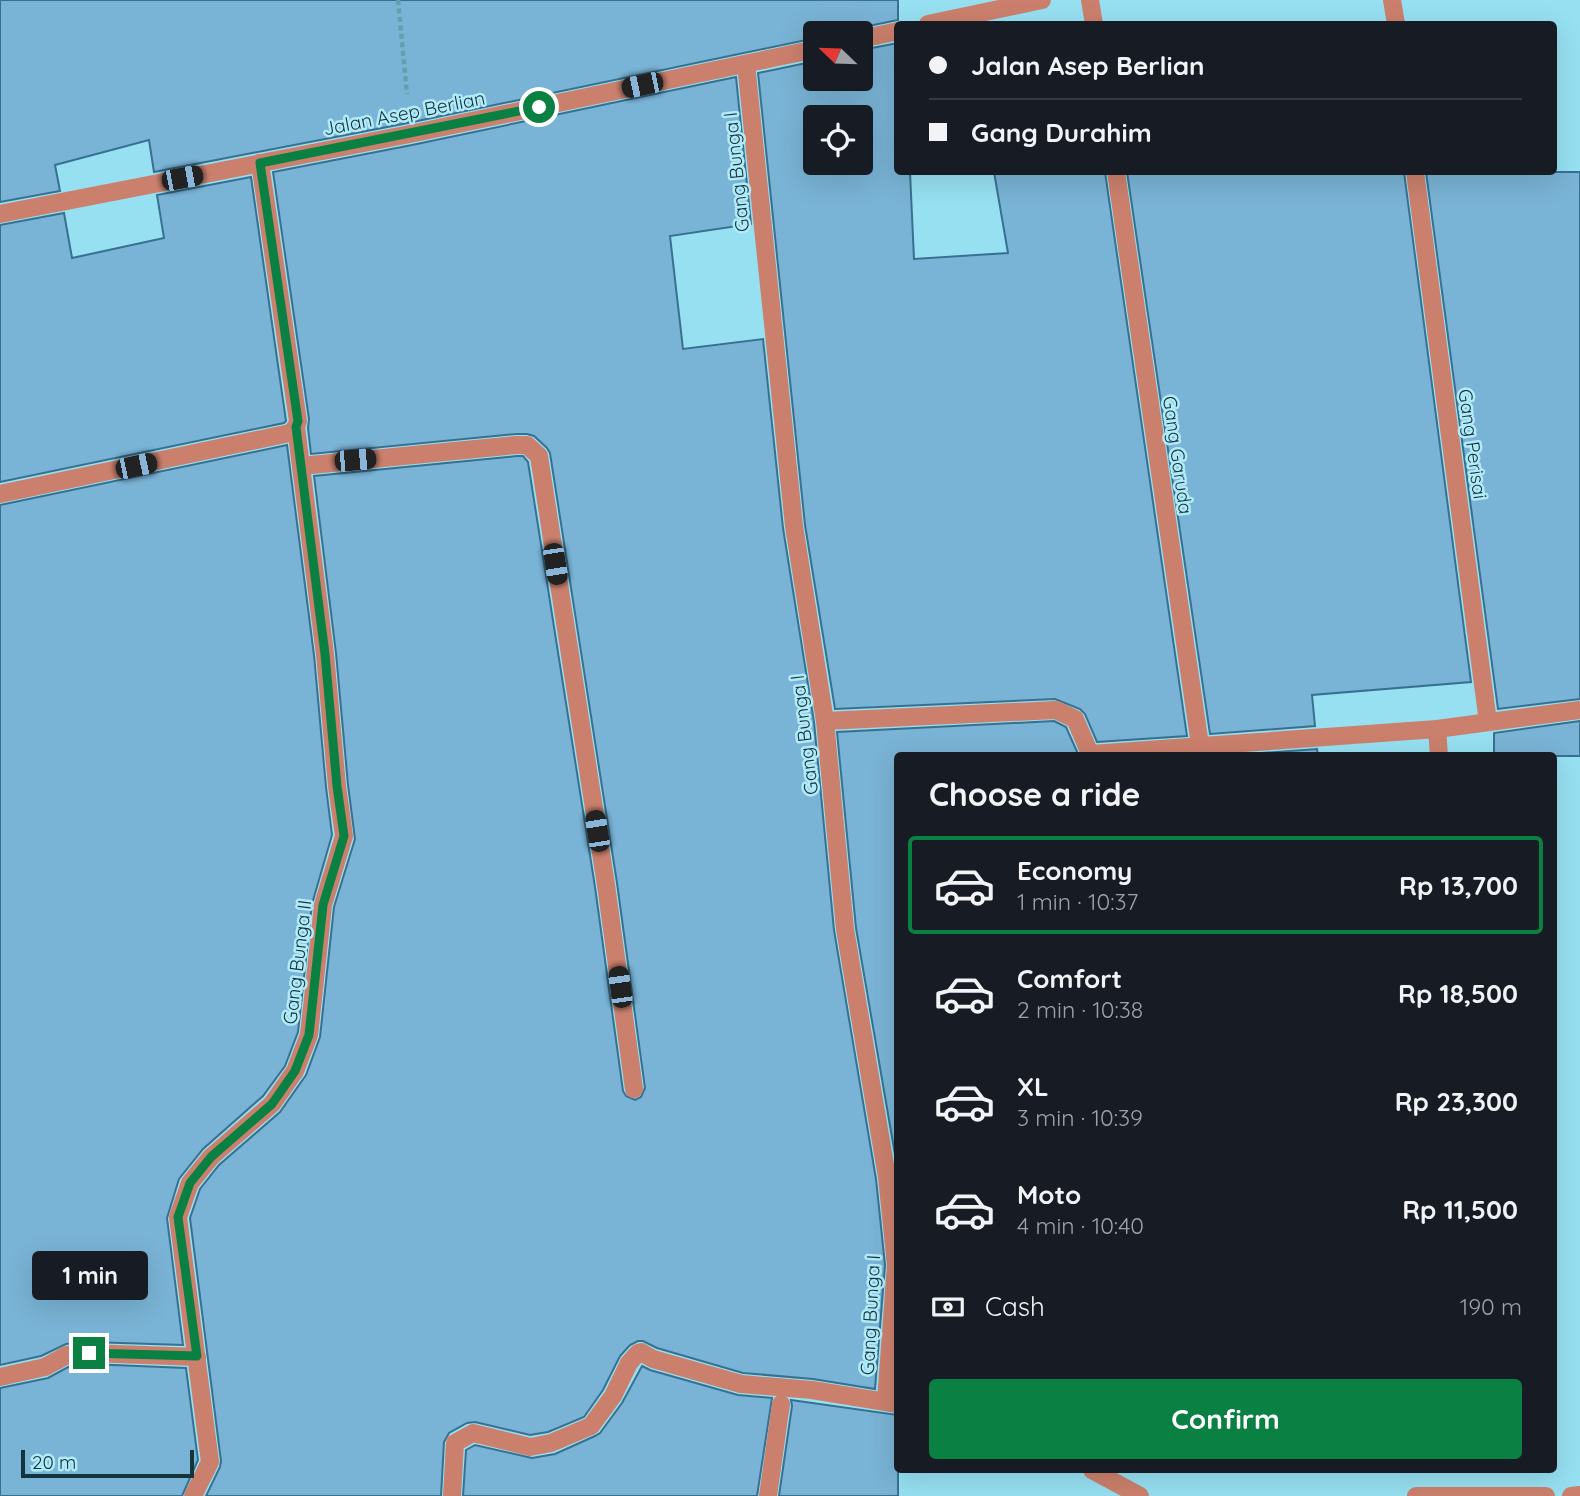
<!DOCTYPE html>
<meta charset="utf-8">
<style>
:root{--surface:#171b24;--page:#242831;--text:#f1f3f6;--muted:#9ea1a6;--line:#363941;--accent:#0b8043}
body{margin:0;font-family:Quicksand,sans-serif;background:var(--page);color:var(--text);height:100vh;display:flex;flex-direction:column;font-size:26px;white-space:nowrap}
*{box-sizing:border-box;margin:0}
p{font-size:23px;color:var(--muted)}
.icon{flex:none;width:38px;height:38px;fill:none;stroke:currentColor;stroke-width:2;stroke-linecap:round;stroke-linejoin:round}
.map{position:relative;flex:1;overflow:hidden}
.details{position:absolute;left:894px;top:752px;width:663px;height:721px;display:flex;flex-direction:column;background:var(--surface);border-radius:7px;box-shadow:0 7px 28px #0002}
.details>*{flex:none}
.top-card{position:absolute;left:894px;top:21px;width:663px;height:154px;border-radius:7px;box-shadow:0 7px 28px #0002;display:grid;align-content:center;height:154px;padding:0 35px;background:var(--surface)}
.needle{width:46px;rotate:293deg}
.controls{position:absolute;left:803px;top:21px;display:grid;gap:14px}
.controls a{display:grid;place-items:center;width:70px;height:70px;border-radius:7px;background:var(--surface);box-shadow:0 7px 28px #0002;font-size:35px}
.scale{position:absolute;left:21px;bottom:18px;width:173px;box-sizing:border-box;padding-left:7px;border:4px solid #14333b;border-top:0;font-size:19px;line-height:24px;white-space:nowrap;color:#14333b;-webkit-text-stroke:5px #b1ebf9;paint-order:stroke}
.end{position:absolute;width:32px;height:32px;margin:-16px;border:9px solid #0b8043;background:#fff;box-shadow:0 0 0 4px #fff}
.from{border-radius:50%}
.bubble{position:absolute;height:49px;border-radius:7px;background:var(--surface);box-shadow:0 7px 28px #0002;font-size:23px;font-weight:700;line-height:49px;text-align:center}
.car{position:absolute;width:21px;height:42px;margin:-21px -10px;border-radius:9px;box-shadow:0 0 5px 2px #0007;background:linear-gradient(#222 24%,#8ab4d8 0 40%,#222 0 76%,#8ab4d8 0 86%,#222 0)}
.top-card b{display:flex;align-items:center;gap:24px;height:66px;font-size:26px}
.top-card b+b{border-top:2px solid var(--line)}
.top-card i{width:18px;height:18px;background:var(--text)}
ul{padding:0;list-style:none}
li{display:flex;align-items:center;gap:21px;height:98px;margin:0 14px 10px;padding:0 21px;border:4px solid transparent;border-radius:7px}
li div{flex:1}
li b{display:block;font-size:26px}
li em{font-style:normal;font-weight:700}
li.on{border-color:var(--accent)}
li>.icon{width:63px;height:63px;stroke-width:1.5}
h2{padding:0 35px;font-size:32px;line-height:84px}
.pay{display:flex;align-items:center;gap:18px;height:77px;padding:0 35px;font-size:26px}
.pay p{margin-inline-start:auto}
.action{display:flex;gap:14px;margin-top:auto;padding:14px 35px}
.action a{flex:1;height:80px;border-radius:7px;background:var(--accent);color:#fff;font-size:28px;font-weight:700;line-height:80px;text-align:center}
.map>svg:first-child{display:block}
.building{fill:#79b3d5;stroke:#387190;stroke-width:2;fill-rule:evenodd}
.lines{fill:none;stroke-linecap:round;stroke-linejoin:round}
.path{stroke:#659fae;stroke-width:4.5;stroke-dasharray:5 3.5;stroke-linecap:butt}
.minor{stroke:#cb806d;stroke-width:18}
.route{stroke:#0b8043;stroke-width:9}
.labels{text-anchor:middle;stroke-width:5;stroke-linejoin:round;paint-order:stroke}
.street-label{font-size:19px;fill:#14333b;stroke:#b1ebf9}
</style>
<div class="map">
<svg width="1580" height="1496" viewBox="0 0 1580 1496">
<rect width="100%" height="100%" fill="#96e0f2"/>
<g class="building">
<polygon points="0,0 898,0 898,20 859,28 852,33 816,33 816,38 408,123 154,172 149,140 55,165 60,191 0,202"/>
<path d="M898,43V172H910L914,259L1008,253L994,172H1105L1187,736L1097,742L1085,714L1080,709L1055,699L835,709L805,525L758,73L816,61V79H861V50ZM816,117H861V163H816Z"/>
<polygon points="736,77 751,224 670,236 683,349 763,339 783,528 814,722 834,930 876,1179 885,1265 875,1389 813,1379 743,1373 657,1348 643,1341 638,1341 630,1345 620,1356 603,1390 584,1417 548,1432 530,1435 475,1422 467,1423 449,1433 444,1442 441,1496 206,1496 220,1467 221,1461 190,1218 200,1189 219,1165 280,1112 306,1075 320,1037 334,907 355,839 348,785 336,653 314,476 517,456 523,456 528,462 595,887 623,1091 626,1096 635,1100 641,1097 645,1088 617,883 550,453 547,448 534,436 527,434 516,434 311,454 308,428 309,419 273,172 412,145"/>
<polygon points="1127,172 1404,172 1471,682 1312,695 1315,726 1210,734"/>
<polygon points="1426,172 1580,172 1580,699 1498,709"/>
<polygon points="251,177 286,421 284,423 0,482 0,225 64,213 72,258 164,238 157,195"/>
<polygon points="287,445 314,655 326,787 332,835 312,904 298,1032 285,1066 263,1096 203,1149 179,1179 167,1218 183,1345 89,1342 66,1344 41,1356 0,1365 0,505"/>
<polygon points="1054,721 1066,727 1079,756 898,756 898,1172 856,928 837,732"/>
<polygon points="1580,721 1580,756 1494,756 1494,733"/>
<polygon points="1317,749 1318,756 1221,756"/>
<polygon points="89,1364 186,1368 198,1460 182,1496 0,1496 0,1388 48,1378 70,1366"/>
<polygon points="642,1366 650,1370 738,1395 772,1398 757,1496 463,1496 466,1450 475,1445 532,1458 555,1454 595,1436 600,1433 622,1403"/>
<polygon points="791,1400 898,1415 898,1496 779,1496 792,1406"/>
</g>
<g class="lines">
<polyline class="path" points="398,0 407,94"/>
<g class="minor">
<polyline points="1090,0 1094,24"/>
<polyline points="1392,0 1396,24"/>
<polyline points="928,24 1042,0"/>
<polyline points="861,39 898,31"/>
<polyline points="746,64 794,526 825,721 845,929 887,1177 896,1265 886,1401"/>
<polyline points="1116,172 1200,745"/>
<polyline points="1415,172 1488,722"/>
<polyline points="0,214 410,134 816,49"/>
<polyline points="301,466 516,445 527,445 539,456 606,885 634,1089"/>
<polyline points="0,494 290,433 296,427"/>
<polyline points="825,721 1056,710 1075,719 1091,756"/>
<polyline points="1437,729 1439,756"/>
<polyline points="1091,754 1437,729 1580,710"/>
<polyline points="0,1377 45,1367 67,1355 89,1353 197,1357"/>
<polyline points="1092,1470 1140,1496"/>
<polyline points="193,1496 210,1462 178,1217 190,1183 211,1157 272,1104 295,1071 309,1035 323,905 344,836 337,786 325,654 296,427 298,421 260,163"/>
<polyline points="452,1496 455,1443 473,1433 530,1447 551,1443 591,1426 613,1396 629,1363 638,1353 641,1352 653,1359 741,1384 812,1390 898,1404"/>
<polyline points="768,1496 781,1404"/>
<polyline points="1416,1496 1546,1496"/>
<polyline points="1571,1496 1580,1495"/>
</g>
</g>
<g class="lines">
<polyline class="route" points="89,1353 197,1356 178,1217 190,1183 211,1157 272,1104 295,1071 309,1035 323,905 344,836 337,786 325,654 296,427 298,421 260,163 539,107"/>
</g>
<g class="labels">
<g class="street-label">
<text transform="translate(404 113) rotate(-11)" y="7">Jalan Asep Berlian</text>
<text transform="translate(736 172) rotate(-96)" y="7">Gang Bunga I</text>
<text transform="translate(1473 444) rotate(82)" y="7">Gang Perisai</text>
<text transform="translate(1178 455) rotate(82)" y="7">Gang Garuda</text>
<text transform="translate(804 735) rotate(-97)" y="7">Gang Bunga I</text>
<text transform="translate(297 962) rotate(-83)" y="7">Gang Bunga II</text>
<text transform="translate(870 1315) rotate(-87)" y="7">Gang Bunga I</text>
</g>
</g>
</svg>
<div class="controls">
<a><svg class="needle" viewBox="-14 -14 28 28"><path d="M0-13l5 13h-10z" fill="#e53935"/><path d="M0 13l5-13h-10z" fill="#9ea1a6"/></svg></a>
<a><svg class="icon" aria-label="locate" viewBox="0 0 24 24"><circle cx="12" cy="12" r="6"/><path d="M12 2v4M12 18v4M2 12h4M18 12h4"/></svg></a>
</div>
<div class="scale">20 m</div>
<i class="end from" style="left:539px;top:107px"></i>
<i class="end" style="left:89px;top:1353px"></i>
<div class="bubble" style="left:32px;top:1251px;width:116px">1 min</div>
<i class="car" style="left:642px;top:85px;rotate:258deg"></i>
<i class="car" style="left:182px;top:178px;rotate:79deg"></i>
<i class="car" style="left:355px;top:460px;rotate:85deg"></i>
<i class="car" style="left:136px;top:466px;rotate:78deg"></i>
<i class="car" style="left:555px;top:564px;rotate:171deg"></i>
<i class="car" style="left:597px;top:831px;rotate:351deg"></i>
<i class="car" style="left:620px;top:987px;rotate:352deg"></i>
<div class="top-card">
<b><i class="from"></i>Jalan Asep Berlian</b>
<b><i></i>Gang Durahim</b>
</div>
<section class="details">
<h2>Choose a ride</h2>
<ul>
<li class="on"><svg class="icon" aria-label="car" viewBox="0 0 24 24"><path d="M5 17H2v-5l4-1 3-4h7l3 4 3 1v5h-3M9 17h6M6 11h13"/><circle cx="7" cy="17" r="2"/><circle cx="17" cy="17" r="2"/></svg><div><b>Economy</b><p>1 min · 10:37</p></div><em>Rp 13,700</em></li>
<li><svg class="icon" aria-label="car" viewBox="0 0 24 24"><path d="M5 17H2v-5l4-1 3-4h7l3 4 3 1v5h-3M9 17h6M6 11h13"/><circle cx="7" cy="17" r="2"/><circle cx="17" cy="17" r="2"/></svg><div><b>Comfort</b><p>2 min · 10:38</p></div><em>Rp 18,500</em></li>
<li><svg class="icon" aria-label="car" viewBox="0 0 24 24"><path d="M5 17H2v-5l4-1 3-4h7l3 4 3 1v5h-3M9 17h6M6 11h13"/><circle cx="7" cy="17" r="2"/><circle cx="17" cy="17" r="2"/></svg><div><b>XL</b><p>3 min · 10:39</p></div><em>Rp 23,300</em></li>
<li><svg class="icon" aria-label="car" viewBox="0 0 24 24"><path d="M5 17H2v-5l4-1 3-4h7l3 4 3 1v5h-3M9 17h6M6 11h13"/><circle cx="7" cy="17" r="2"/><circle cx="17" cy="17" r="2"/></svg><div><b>Moto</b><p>4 min · 10:40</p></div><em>Rp 11,500</em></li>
</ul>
<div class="pay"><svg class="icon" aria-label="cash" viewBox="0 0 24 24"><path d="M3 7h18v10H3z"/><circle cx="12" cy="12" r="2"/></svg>Cash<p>190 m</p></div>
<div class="action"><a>Confirm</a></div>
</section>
</div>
